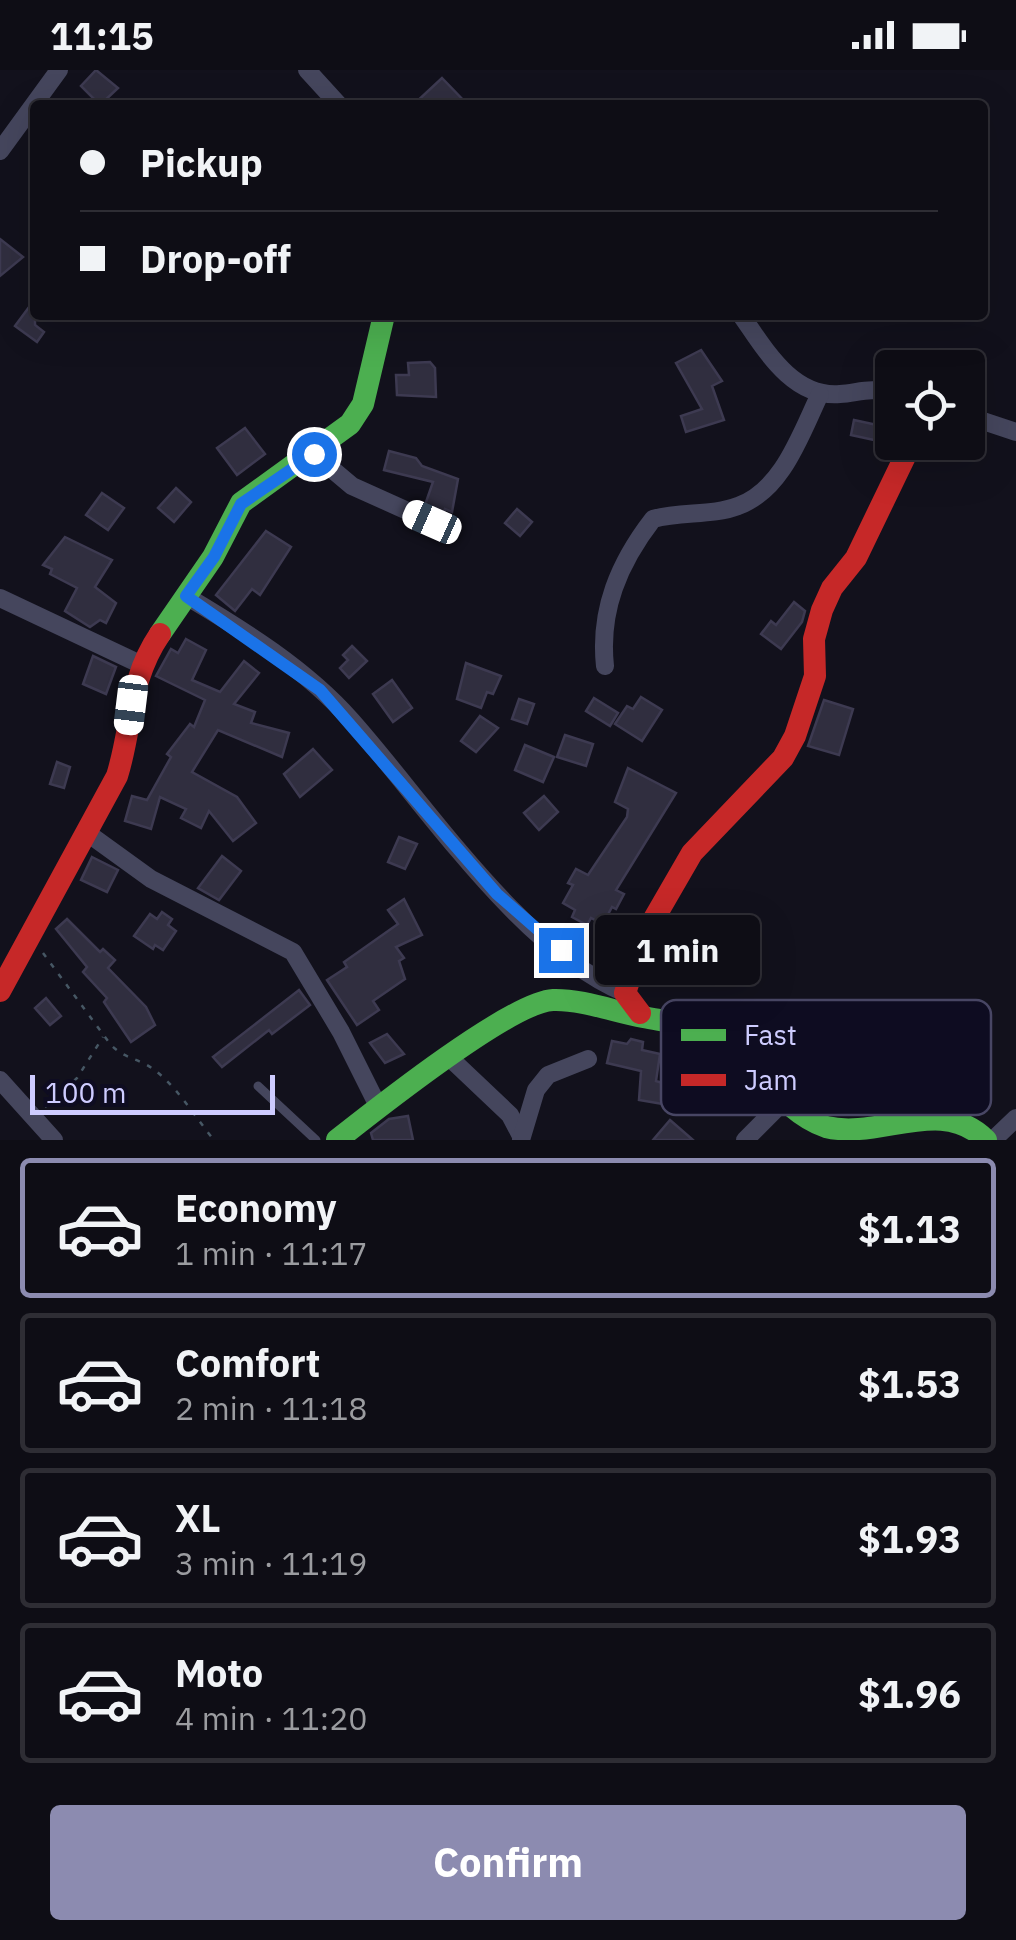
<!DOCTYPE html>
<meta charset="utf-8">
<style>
:root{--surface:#0e0d15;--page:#17161e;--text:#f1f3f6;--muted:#9b9ca0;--line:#2e2d34;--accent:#8c8bb0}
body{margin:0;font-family:"IBM Plex Sans",sans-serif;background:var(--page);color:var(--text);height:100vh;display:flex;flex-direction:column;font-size:38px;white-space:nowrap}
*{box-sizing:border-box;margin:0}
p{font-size:32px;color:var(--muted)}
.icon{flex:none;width:55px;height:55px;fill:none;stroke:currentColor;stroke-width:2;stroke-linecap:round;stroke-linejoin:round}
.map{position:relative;height:1070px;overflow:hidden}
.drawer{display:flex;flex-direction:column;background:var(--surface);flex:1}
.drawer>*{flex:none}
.banner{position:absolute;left:30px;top:30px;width:958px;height:220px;border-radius:10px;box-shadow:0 10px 40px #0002,0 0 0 2px var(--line);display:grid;align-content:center;height:220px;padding:0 50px;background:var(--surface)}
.buttons{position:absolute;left:875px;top:280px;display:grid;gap:20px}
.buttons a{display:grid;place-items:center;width:110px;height:110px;border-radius:10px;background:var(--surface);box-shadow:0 10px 40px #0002,0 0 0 2px var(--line);font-size:50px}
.scale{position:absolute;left:30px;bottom:25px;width:245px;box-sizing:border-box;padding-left:10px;border:5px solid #ceccff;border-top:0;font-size:28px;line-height:35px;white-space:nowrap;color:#ceccff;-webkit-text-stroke:8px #0e0c21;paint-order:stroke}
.end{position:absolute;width:45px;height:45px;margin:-22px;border:12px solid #1a73e8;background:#fff;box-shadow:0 0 0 5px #fff}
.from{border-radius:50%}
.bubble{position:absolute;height:70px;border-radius:10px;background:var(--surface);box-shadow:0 10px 40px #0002,0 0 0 2px var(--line);font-size:32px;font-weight:700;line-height:70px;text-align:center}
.car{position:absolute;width:30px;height:60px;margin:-30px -15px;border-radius:12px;box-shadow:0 0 8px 2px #0007;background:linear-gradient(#fff 24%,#345 0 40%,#fff 0 76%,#345 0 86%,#fff 0)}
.banner b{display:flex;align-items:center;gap:35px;height:95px;font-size:38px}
.banner b+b{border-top:2px solid var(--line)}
.banner i{width:25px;height:25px;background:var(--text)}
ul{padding:18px 0 0;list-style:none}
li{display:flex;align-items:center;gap:30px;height:140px;margin:0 20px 15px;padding:0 30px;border:5px solid var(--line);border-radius:10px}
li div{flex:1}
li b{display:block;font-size:38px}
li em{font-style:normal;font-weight:700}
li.selected{border-color:var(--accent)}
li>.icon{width:90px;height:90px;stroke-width:1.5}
.action{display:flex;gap:20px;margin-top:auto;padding:20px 50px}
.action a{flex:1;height:115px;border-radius:10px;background:var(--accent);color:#fff;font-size:40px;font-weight:700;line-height:115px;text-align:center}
.status{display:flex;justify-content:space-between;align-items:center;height:70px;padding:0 50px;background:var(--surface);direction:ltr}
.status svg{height:28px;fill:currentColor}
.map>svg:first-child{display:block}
.building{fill:#302e3f;stroke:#3d3a51;stroke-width:2.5}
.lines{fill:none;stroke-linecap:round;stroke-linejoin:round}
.path{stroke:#465764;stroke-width:2.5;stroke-dasharray:5 8;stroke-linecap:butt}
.lane{stroke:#45465d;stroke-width:9}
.street{stroke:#45465d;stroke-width:18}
.fast{stroke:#4caf50;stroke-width:22}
.jam{stroke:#c62828;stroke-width:22}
.route{stroke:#1a73e8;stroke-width:12}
.key{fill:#0e0c21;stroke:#484664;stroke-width:2.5}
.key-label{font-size:28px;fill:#ceccff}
</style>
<div class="status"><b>11:15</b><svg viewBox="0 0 49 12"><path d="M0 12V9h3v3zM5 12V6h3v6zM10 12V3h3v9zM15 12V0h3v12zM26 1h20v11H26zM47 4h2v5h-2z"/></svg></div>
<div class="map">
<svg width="1016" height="1070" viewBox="0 0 1016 1070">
<rect width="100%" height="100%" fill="#12111c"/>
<g class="building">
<polygon points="96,0 118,18 100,35 81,16"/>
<polygon points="442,8 468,35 413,35"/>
<polygon points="0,169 23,187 0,206"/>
<polygon points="35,229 35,255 44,262 37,272 15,256"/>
<polygon points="701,280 722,311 712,316 724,350 686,362 681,346 702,339 676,293"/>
<polygon points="430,292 435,298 436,327 397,325 396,305 409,305 408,293"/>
<polygon points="854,350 877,355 874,370 851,365"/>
<polygon points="245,358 265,384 237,405 217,378"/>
<polygon points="389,381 416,388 422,396 458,409 452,442 445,439 443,445 425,435 433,412 384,400"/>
<polygon points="176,418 191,432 174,452 158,438"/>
<polygon points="102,423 124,438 108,460 86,445"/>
<polygon points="517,439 532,452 520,466 505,453"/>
<polygon points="266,461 291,477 260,525 252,519 235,541 216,525"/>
<polygon points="65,467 112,490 95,517 116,533 106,553 100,550 90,557 65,541 77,518 50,504 52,499 43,495"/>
<polygon points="794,532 805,541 802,552 781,579 761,564 771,551 776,555"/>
<polygon points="186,569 206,580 192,610 220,622 244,591 259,603 234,634 255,642 251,653 289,663 282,687 218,660 192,702 237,727 256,753 233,771 209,741 201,758 181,748 186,739 160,727 151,759 125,751 132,726 147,730 171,687 167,684 190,654 194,657 205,630 156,606 171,579 178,583"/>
<polygon points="352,576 367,591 349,608 340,598 348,590 343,585"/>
<polygon points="93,586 116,597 106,624 83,614"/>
<polygon points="466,593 501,606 493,624 487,622 481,638 457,629"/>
<polygon points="392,610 412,638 393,652 373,624"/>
<polygon points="641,627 662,640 642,671 615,654 627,636 633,639"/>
<polygon points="594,628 618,643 610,656 586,641"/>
<polygon points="519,629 534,634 527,654 512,649"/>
<polygon points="824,630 853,639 839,685 808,676"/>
<polygon points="480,646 498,658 476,682 461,671"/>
<polygon points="565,665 593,674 586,696 557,687"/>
<polygon points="525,675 554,687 543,712 515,700"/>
<polygon points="313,679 332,700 300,727 284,704"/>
<polygon points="57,692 70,697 64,718 50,714"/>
<polygon points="628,698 676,723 616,820 624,824 616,839 612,837 603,854 591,848 587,855 572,847 575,840 563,833 573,815 568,813 576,799 588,805 627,747 628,739 615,732"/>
<polygon points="544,726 558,742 539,760 524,743"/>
<polygon points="399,767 417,774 405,799 388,792"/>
<polygon points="222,786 241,801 219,830 198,818"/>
<polygon points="92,787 118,800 107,822 81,810"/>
<polygon points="404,829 422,865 396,877 404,888 399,891 405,909 373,931 379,940 357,955 327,910 347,897 344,892 398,854 388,840"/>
<polygon points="162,842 172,849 168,855 176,861 163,880 155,875 153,879 134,866 150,844 157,849"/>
<polygon points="67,849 100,882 103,879 115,890 108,898 146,937 155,955 131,972 104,932 107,928 83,902 87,897 56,859"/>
<polygon points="299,920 310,935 272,964 269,960 222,997 213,987"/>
<polygon points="46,928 61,946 50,955 35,938"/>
<polygon points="387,964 404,984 385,993 370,973"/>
<polygon points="631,969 643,972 642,980 660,984 656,1011 676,1017 669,1035 639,1030 641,1001 607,993 612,971 627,974"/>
<polygon points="408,1046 413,1070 373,1070 371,1063 389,1049"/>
<polygon points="670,1050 693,1070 653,1070"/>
</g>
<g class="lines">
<g class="path">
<path d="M43,883L111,975C123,987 134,988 147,995C174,1011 194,1046 214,1070"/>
<polyline points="45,1037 77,1008 103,967"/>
</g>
<polyline class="lane" points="258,1016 316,1070"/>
<g class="street">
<polyline points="307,0 339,35"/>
<polyline points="0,81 59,0"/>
<path d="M741,245C765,279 792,328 840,324C859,323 874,315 892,326"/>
<polyline points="968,346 1016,362"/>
<polyline points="314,384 352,416 432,452"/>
<path d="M186,526C243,560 306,599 351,650C425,733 520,879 625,923"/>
<polyline points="0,528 142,595"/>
<path d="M605,596C599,540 619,493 653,449C681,441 712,446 738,436C783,420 801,363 820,324"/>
<polyline points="86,762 151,809 293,882 341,962 378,1036"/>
<polyline points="452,990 510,1045 521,1066"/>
<polyline points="0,1010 54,1070"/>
<polyline points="521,1070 536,1020 548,1005 588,989"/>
<polyline points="745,1070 784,1031"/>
<polyline points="993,1070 1016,1048"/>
</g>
<g class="fast">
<polyline points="160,564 213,487 241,433 350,354 363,334 384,245"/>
<path d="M337,1070C375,1040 511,932 553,930C581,929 616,942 643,947C669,952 700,954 723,970C761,996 781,1041 826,1057C880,1070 941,1025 986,1070"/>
</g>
<g class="jam">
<path d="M0,921L117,706C133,655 128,611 160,564"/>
<polyline points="640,943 625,923 644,866 692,783 783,688 795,666 815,606 814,569 822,540 832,518 856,488 912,372"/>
</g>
</g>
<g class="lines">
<polyline class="route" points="314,384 241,434 214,487 186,526 320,620 497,824 561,880"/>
</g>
<rect x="661" y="930" width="330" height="115" rx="15" class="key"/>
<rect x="681" y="959" width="45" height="12" fill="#4caf50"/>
<rect x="681" y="1004" width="45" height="12" fill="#c62828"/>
<g class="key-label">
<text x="744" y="975">Fast</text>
<text x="744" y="1020">Jam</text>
</g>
</svg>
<div class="buttons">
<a><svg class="icon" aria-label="locate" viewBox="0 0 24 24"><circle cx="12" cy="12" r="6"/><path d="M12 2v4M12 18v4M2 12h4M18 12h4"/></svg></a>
</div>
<div class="scale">100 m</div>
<i class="end from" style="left:314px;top:384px"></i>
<i class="end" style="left:561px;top:880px"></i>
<div class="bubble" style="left:595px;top:845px;width:165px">1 min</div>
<i class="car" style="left:432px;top:452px;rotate:294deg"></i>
<i class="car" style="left:131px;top:635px;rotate:187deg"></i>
<div class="banner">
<b><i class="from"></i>Pickup</b>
<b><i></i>Drop-off</b>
</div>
</div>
<section class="drawer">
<ul>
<li class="selected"><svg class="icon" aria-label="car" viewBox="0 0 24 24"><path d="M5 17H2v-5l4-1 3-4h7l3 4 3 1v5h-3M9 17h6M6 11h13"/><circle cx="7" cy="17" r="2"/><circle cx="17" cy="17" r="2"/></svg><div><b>Economy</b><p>1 min · 11:17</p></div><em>$1.13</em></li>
<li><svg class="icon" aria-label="car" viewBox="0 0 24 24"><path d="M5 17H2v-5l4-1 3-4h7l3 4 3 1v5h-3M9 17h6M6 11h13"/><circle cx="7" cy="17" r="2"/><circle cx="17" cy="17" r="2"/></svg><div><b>Comfort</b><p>2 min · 11:18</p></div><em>$1.53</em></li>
<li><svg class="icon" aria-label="car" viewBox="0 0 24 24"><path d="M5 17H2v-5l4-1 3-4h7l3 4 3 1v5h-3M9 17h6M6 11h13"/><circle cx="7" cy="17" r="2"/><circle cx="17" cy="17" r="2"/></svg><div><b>XL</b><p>3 min · 11:19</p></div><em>$1.93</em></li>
<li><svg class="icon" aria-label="car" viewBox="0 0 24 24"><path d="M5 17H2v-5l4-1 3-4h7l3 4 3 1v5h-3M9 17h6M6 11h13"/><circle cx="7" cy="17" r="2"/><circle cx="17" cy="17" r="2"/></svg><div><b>Moto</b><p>4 min · 11:20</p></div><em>$1.96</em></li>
</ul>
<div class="action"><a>Confirm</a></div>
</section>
